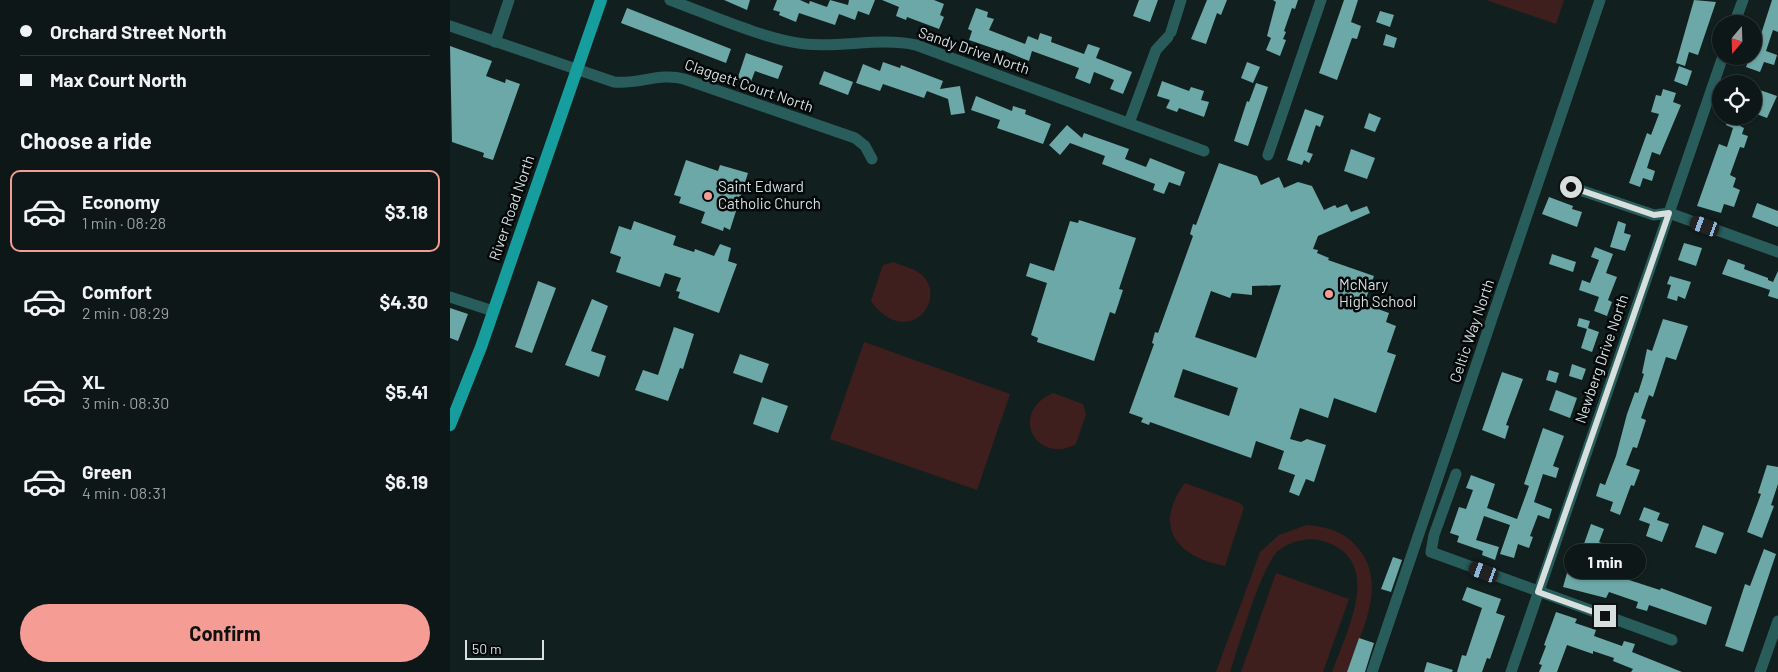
<!DOCTYPE html>
<meta charset="utf-8">
<style>
:root{--surface:#0e1717;--page:#172020;--text:#f1f3f6;--muted:#9b9fa1;--line:#2e3636;--accent:#f59c94}
body{margin:0;font-family:Barlow,sans-serif;background:var(--page);color:var(--text);height:100vh;display:flex;flex-direction:column;font-size:19px;white-space:nowrap}
*{box-sizing:border-box;margin:0}
p{font-size:16px;color:var(--muted)}
.icon{flex:none;width:28px;height:28px;fill:none;stroke:currentColor;stroke-width:2;stroke-linecap:round;stroke-linejoin:round}
.map{position:relative;flex:1;overflow:hidden}
.panel{display:flex;flex-direction:column;background:var(--surface);width:450px}
.panel>*{flex:none}
.banner{display:grid;align-content:center;height:110px;padding:0 20px;background:var(--surface)}
.needle{width:32px;rotate:199deg}
.fabs{position:absolute;left:1262px;top:15px;display:grid;gap:10px}
.fabs a{display:grid;place-items:center;width:50px;height:50px;border-radius:50%;background:var(--surface);box-shadow:0 1px 4px #0004,0 0 0 1px var(--line);font-size:25px}
.scale{position:absolute;left:15px;bottom:12px;width:79px;box-sizing:border-box;padding-left:5px;border:2px solid #d7dfdf;border-top:0;font-size:14px;line-height:18px;white-space:nowrap;color:#d7dfdf;-webkit-text-stroke:4px #040808;paint-order:stroke}
.end{position:absolute;width:22px;height:22px;margin:-11px;border:6px solid #d7dfdf;background:#111;box-shadow:0 0 0 2px #111}
.from{border-radius:50%}
.bubble{position:absolute;height:35px;border-radius:18px;background:var(--surface);box-shadow:0 1px 4px #0004,0 0 0 1px var(--line);font-size:16px;font-weight:700;line-height:35px;text-align:center}
.car{position:absolute;width:15px;height:30px;margin:-15px -8px;border-radius:6px;box-shadow:0 0 4px 1px #0007;background:linear-gradient(#222 24%,#8ab4d8 0 40%,#222 0 76%,#8ab4d8 0 86%,#222 0)}
.banner b{display:flex;align-items:center;gap:18px;height:48px;font-size:19px}
.banner b+b{border-top:1px solid var(--line)}
.banner i{width:12px;height:12px;background:var(--text)}
ul{padding:0;list-style:none}
li{display:flex;align-items:center;gap:15px;height:82px;margin:0 10px 8px;padding:0 10px;border:2px solid transparent;border-radius:10px}
li div{flex:1}
li b{display:block;font-size:19px}
li em{font-style:normal;font-weight:700}
li.selected{border-color:var(--accent)}
li>.icon{width:45px;height:45px;stroke-width:1.5}
h2{padding:0 20px;font-size:22px;line-height:60px}
.cta{display:flex;gap:10px;margin-top:auto;padding:10px 20px}
.cta a{flex:1;height:58px;border-radius:30px;background:var(--accent);color:#111;font-size:20px;font-weight:700;line-height:58px;text-align:center}
main{display:flex;flex:1;min-height:0}
.map>svg:first-child{display:block}
.grass{fill:#3e1f1d}
.building{fill:#6ba8a7;fill-rule:evenodd}
.lines{fill:none;stroke-linecap:round;stroke-linejoin:round}
.minor{stroke:#295d5c;stroke-width:11}
.major{stroke:#159e9d;stroke-width:12}
.route{stroke:#d7dfdf;stroke-width:6}
.poi-dot{fill:#f59c94;stroke:#040808;stroke-width:2}
.labels{text-anchor:middle;stroke-width:5;stroke-linejoin:round;paint-order:stroke}
.street-label{font-size:15px;fill:#d7dfdf;stroke:#040808}
.poi-label{font-size:15px;fill:#d7dfdf;stroke:#040808;text-anchor:start}
</style>
<main>
<section class="panel">
<div class="banner">
<b><i class="from"></i>Orchard Street North</b>
<b><i></i>Max Court North</b>
</div>
<h2>Choose a ride</h2>
<ul>
<li class="selected"><svg class="icon" aria-label="car" viewBox="0 0 24 24"><path d="M5 17H2v-5l4-1 3-4h7l3 4 3 1v5h-3M9 17h6M6 11h13"/><circle cx="7" cy="17" r="2"/><circle cx="17" cy="17" r="2"/></svg><div><b>Economy</b><p>1 min · 08:28</p></div><em>$3.18</em></li>
<li><svg class="icon" aria-label="car" viewBox="0 0 24 24"><path d="M5 17H2v-5l4-1 3-4h7l3 4 3 1v5h-3M9 17h6M6 11h13"/><circle cx="7" cy="17" r="2"/><circle cx="17" cy="17" r="2"/></svg><div><b>Comfort</b><p>2 min · 08:29</p></div><em>$4.30</em></li>
<li><svg class="icon" aria-label="car" viewBox="0 0 24 24"><path d="M5 17H2v-5l4-1 3-4h7l3 4 3 1v5h-3M9 17h6M6 11h13"/><circle cx="7" cy="17" r="2"/><circle cx="17" cy="17" r="2"/></svg><div><b>XL</b><p>3 min · 08:30</p></div><em>$5.41</em></li>
<li><svg class="icon" aria-label="car" viewBox="0 0 24 24"><path d="M5 17H2v-5l4-1 3-4h7l3 4 3 1v5h-3M9 17h6M6 11h13"/><circle cx="7" cy="17" r="2"/><circle cx="17" cy="17" r="2"/></svg><div><b>Green</b><p>4 min · 08:31</p></div><em>$6.19</em></li>
</ul>
<div class="cta"><a>Confirm</a></div>
</section>
<div class="map">
<svg width="1328" height="672" viewBox="0 0 1328 672">
<rect width="100%" height="100%" fill="#121f1f"/>
<g class="grass">
<polygon points="1036,0 1114,0 1106,24"/>
<path d="M444,262C452,266 466,269 472,275C499,301 456,350 421,301L433,265Z"/>
<polygon points="414,342 560,394 527,490 380,439"/>
<path d="M603,393L633,404L636,414L626,444C587,466 557,413 603,393Z"/>
<path d="M735,483L790,503L794,507L775,566C727,557 702,527 735,483Z"/>
<path d="M857,525C878,527 895,532 908,548C939,585 910,633 897,672H882C897,630 937,557 869,540C856,537 837,542 827,552C810,570 789,645 780,672H766L810,552L829,535Z"/>
<polygon points="826,573 899,599 873,672 791,672"/>
</g>
<g class="building">
<polygon points="274,0 300,0 297,10"/>
<polygon points="327,0 350,0 359,4 360,1 377,7 380,0 398,5 399,0 425,0 419,15 408,11 405,20 389,14 385,25 349,13 346,22 329,15 330,12 323,10"/>
<polygon points="432,0 484,0 494,4 490,15 494,17 489,29 457,17 456,20 446,16 449,7"/>
<polygon points="689,0 708,0 700,22 683,16"/>
<polygon points="757,0 777,0 771,15 767,13 756,44 741,39"/>
<polygon points="823,0 848,0 845,9 842,8 834,31 836,32 833,39 836,40 830,56 816,50 821,38 817,36 826,2"/>
<polygon points="894,0 908,0 901,22 911,26 907,39 902,38 887,80 869,73"/>
<polygon points="1244,0 1266,2 1248,55 1239,52 1235,66 1226,63"/>
<polygon points="1322,0 1328,0 1328,32 1323,30 1316,51 1327,55 1324,65 1314,62 1310,72 1296,67 1300,56 1304,56"/>
<polygon points="177,8 281,49 276,63 171,23"/>
<polygon points="526,8 538,12 537,17 544,19 539,30 575,44 578,36 588,40 590,33 602,37 601,42 634,54 638,44 650,48 646,58 682,72 673,94 660,89 664,80 644,72 640,84 625,78 629,68 607,60 582,51 579,61 552,50 551,51 519,40 522,31 518,29"/>
<polygon points="930,11 944,15 940,27 926,22"/>
<polygon points="936,34 947,38 944,48 933,45"/>
<polygon points="0,46 42,61 36,76 55,83 56,79 70,84 43,160 33,157 34,153 2,142"/>
<polygon points="296,53 333,66 328,79 305,71 300,84 287,80"/>
<polygon points="433,62 450,68 451,65 493,81 490,89 510,86 515,113 501,115 498,99 477,91 474,98 433,84 430,91 406,83 413,64 430,71"/>
<polygon points="797,62 810,67 803,83 791,78"/>
<polygon points="1229,66 1242,71 1237,86 1224,81"/>
<polygon points="374,71 403,82 398,95 369,84"/>
<polygon points="712,81 739,91 741,87 754,91 751,100 759,102 754,117 729,108 727,112 716,108 720,100 707,96"/>
<polygon points="806,83 818,87 798,146 784,141 797,101 799,102"/>
<polygon points="1304,88 1327,96 1317,118 1304,113"/>
<polygon points="1213,89 1226,93 1223,102 1231,105 1210,155 1202,152 1197,168 1205,171 1202,181 1193,178 1190,187 1179,183 1197,133 1201,135 1209,114 1201,112 1206,95 1211,96"/>
<polygon points="526,96 562,111 563,106 576,110 575,114 601,124 593,144 547,128 550,120 521,110"/>
<polygon points="855,109 874,116 870,127 866,125 857,152 863,154 859,163 854,160 852,165 837,160"/>
<polygon points="919,113 931,118 925,132 914,128"/>
<polygon points="1279,116 1294,116 1290,126 1294,128 1292,134 1298,136 1294,148 1290,147 1280,175 1286,178 1283,187 1290,190 1284,207 1274,204 1271,213 1247,206 1269,144 1277,147 1283,128 1276,125"/>
<polygon points="617,125 632,138 634,133 679,149 675,159 696,167 700,158 735,172 730,186 719,182 714,194 703,190 705,184 652,164 655,156 620,143 610,155 599,145"/>
<polygon points="901,149 925,158 917,179 894,171"/>
<polygon points="236,160 268,171 270,165 298,173 280,230 274,227 273,231 251,223 255,212 229,203 231,197 224,195"/>
<path d="M769,163L807,176L811,185L829,177L834,188L848,182L862,186L874,210L885,205L887,208L897,204L901,212L917,206L920,213L868,236L863,249L868,250L867,253L879,258L878,260L924,276L914,304L939,313L936,322L946,326L937,352L946,355L926,413L884,398L878,418L850,408L840,439L851,442L857,439L876,445L864,482L856,479L849,496L839,492L845,475L828,469L834,451L806,441L801,458L700,422L699,425L691,422L693,418L679,413L704,344L702,343L705,332L708,333L743,236L740,234L743,224L746,225ZM831,285L806,358L745,337L761,291L780,298L782,293L802,295V286ZM733,369L788,388L779,416L724,397Z"/>
<polygon points="1099,197 1123,206 1122,209 1132,212 1127,227 1092,214"/>
<polygon points="1307,203 1328,211 1328,227 1302,217"/>
<polygon points="629,220 686,238 669,289 673,290 665,314 660,312 644,361 587,342 588,338 581,335 597,283 576,276 580,263 604,271 620,221 628,223"/>
<polygon points="184,221 226,236 223,245 244,252 245,249 264,256 270,244 281,248 278,261 287,264 269,313 228,298 230,292 226,291 231,278 215,273 210,287 166,272 171,257 160,253 169,226 181,230"/>
<polygon points="1168,221 1176,224 1174,233 1181,235 1175,251 1160,247"/>
<polygon points="1234,243 1252,248 1246,266 1228,260"/>
<polygon points="1145,247 1163,254 1156,273 1167,277 1158,300 1162,302 1157,316 1144,311 1149,297 1129,290 1132,280 1140,283 1149,260 1141,257"/>
<polygon points="1102,254 1126,262 1123,272 1099,264"/>
<polygon points="1278,259 1295,265 1294,269 1318,278 1318,280 1323,282 1328,271 1328,299 1318,296 1320,290 1272,274"/>
<polygon points="1220,276 1241,282 1235,299 1228,296 1227,301 1217,298 1221,285 1217,284"/>
<polygon points="88,281 106,288 82,353 65,347"/>
<polygon points="142,299 158,306 141,351 156,356 149,377 115,365"/>
<polygon points="0,308 18,314 8,341 0,338"/>
<polygon points="1129,318 1140,321 1138,328 1149,332 1142,352 1131,348 1137,329 1127,326"/>
<polygon points="1213,319 1238,326 1226,360 1216,357 1203,397 1199,395 1191,418 1196,420 1187,448 1183,447 1176,465 1190,470 1184,486 1181,485 1170,515 1160,511 1163,502 1146,496 1150,483 1155,485 1166,456 1177,414 1185,392 1188,393 1194,374 1192,373 1197,349 1202,351"/>
<polygon points="224,327 244,334 233,369 230,368 218,401 185,390 193,370 208,375"/>
<polygon points="290,354 319,364 312,383 283,373"/>
<polygon points="1122,364 1136,369 1132,380 1119,376"/>
<polygon points="1099,370 1109,373 1106,383 1096,380"/>
<polygon points="1052,372 1073,379 1056,425 1059,426 1055,439 1032,430"/>
<polygon points="1106,390 1127,398 1120,418 1099,410"/>
<polygon points="312,397 338,406 328,433 303,424"/>
<polygon points="1093,428 1114,436 1103,466 1109,468 1106,478 1093,474 1084,502 1102,509 1099,519 1088,515 1080,536 1083,537 1079,548 1068,544 1064,558 1050,554 1060,525 1034,516 1026,540 1049,547 1045,560 1032,555 1033,551 1007,542 1009,536 1000,533 1009,507 1016,509 1023,490 1016,488 1021,475 1045,484 1037,508 1067,519 1079,486 1074,484"/>
<polygon points="1317,465 1328,467 1328,484 1321,505 1324,506 1312,538 1297,532 1311,494 1308,493"/>
<polygon points="1194,507 1210,513 1207,520 1219,524 1212,542 1196,536 1200,524 1189,520"/>
<polygon points="1141,524 1154,529 1149,542 1154,544 1145,569 1210,590 1211,588 1262,607 1256,625 1199,605 1197,611 1186,608 1188,602 1159,592 1156,598 1113,587 1117,573 1123,575"/>
<polygon points="1253,525 1274,533 1266,554 1245,547"/>
<polygon points="1314,549 1326,554 1293,652 1275,646 1295,584 1300,586"/>
<polygon points="943,557 952,560 941,592 931,589"/>
<polygon points="1017,587 1051,599 1046,613 1055,616 1040,659 1037,658 1032,672 1007,672 1012,655 1016,656 1032,608 1012,600"/>
<polygon points="1106,612 1127,619 1125,623 1146,630 1144,636 1172,646 1174,641 1185,644 1182,652 1232,672 1181,672 1183,669 1163,661 1164,658 1143,651 1143,654 1117,645 1107,672 1089,672 1092,665 1089,664 1096,646 1094,645"/>
<polygon points="909,638 924,643 915,672 897,672"/>
<polygon points="977,662 1003,670 1002,672 974,672"/>
</g>
<g class="lines">
<g class="minor">
<path d="M220,0C258,14 316,40 355,44C392,48 429,37 466,45L754,151"/>
<polyline points="1284,24 1293,0"/>
<path d="M0,26L164,82C188,85 210,72 234,79L405,138L415,146L422,159"/>
<polyline points="721,32 731,0"/>
<polyline points="45,42 59,0"/>
<polyline points="679,123 706,50 718,37"/>
<polyline points="818,155 871,0"/>
<polyline points="1121,187 1204,215 1219,213 1328,252"/>
<polyline points="0,297 43,311"/>
<polyline points="1006,474 984,535 981,552 1222,640"/>
<polyline points="922,672 1150,0"/>
<polyline points="1061,672 1273,56"/>
<polyline points="1310,672 1328,621"/>
</g>
<polyline class="major" points="0,425 31,347 151,0"/>
</g>
<g class="lines">
<polyline class="route" points="1121,187 1204,215 1219,213 1088,592 1155,616"/>
</g>
<g class="poi-dot">
<circle cx="258" cy="196" r="5"/>
<circle cx="879" cy="294" r="5"/>
</g>
<g class="labels">
<g class="street-label">
<text transform="translate(524 51) rotate(19)" y="5">Sandy Drive North</text>
<text transform="translate(299 86) rotate(19)" y="5">Claggett Court North</text>
<text transform="translate(62 208) rotate(-71)" y="5">River Road North</text>
<text transform="translate(1022 331) rotate(-71)" y="5">Celtic Way North</text>
<text transform="translate(1152 359) rotate(-71)" y="5">Newberg Drive North</text>
</g>
<g class="poi-label">
<text x="268" y="192">Saint Edward<tspan x="268" dy="17">Catholic Church</tspan></text>
<text x="889" y="290">McNary<tspan x="889" dy="17">High School</tspan></text>
</g>
</g>
</svg>
<div class="fabs">
<a><svg class="needle" viewBox="-14 -14 28 28"><path d="M0-13l5 13h-10z" fill="#e53935"/><path d="M0 13l5-13h-10z" fill="#9b9fa1"/></svg></a>
<a><svg class="icon" aria-label="locate" viewBox="0 0 24 24"><circle cx="12" cy="12" r="6"/><path d="M12 2v4M12 18v4M2 12h4M18 12h4"/></svg></a>
</div>
<div class="scale">50 m</div>
<i class="end from" style="left:1121px;top:187px"></i>
<i class="end" style="left:1155px;top:616px"></i>
<div class="bubble" style="left:1114px;top:544px;width:82px">1 min</div>
<i class="car" style="left:1255px;top:226px;rotate:290deg"></i>
<i class="car" style="left:1034px;top:572px;rotate:290deg"></i>
</div>
</main>
